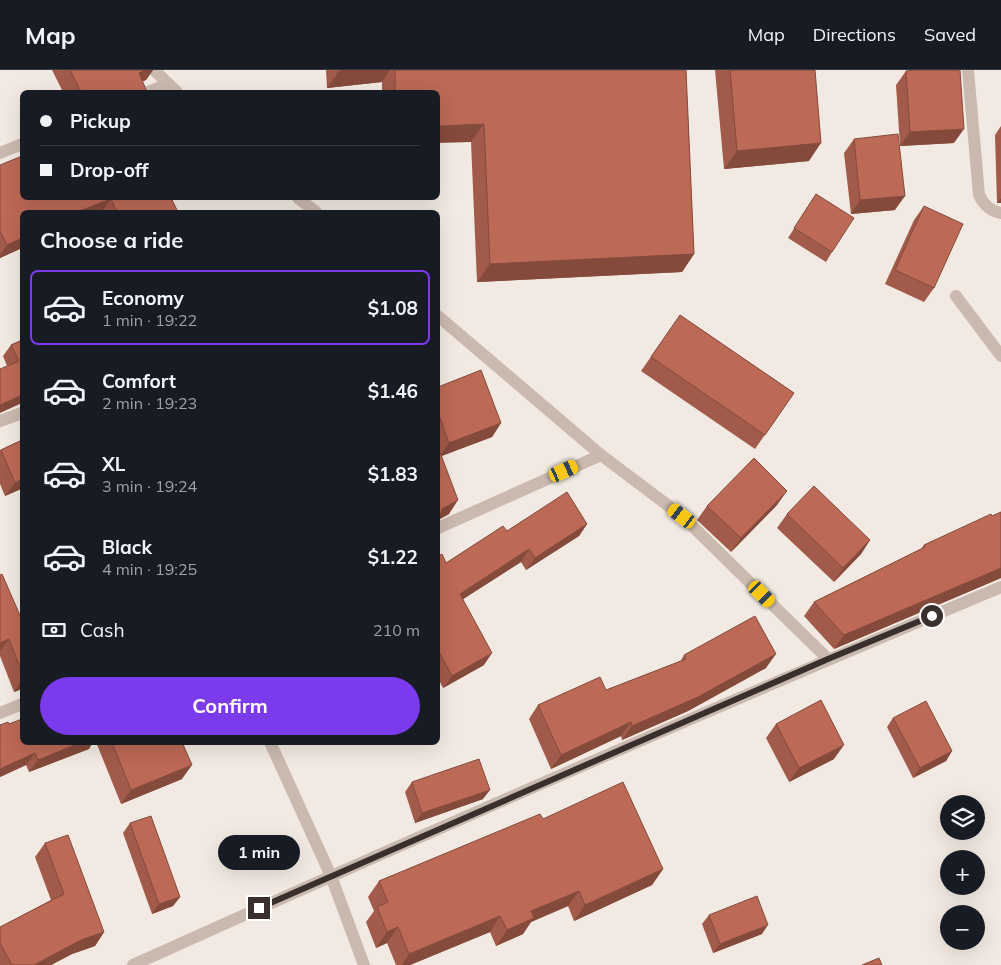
<!DOCTYPE html>
<meta charset="utf-8">
<style>
:root{--surface:#171b24;--page:#20242c;--text:#f1f3f6;--muted:#9ea1a6;--line:#363941;--accent:#7c3aed}
body{margin:0;font-family:Mulish,sans-serif;background:var(--page);color:var(--text);height:100vh;display:flex;flex-direction:column;font-size:19px;white-space:nowrap}
*{box-sizing:border-box;margin:0}
p{font-size:16px;color:var(--muted)}
.icon{flex:none;width:28px;height:28px;fill:none;stroke:currentColor;stroke-width:2;stroke-linecap:round;stroke-linejoin:round}
.map{position:relative;flex:1;overflow:hidden}
.panel{position:absolute;left:20px;top:140px;width:420px;height:535px;display:flex;flex-direction:column;background:var(--surface);border-radius:8px;box-shadow:0 5px 20px #0002}
.panel>*{flex:none}
.hud{position:absolute;left:20px;top:20px;width:420px;height:110px;border-radius:8px;box-shadow:0 5px 20px #0002;display:grid;align-content:center;height:110px;padding:0 20px;background:var(--surface)}
.buttons{position:absolute;left:940px;top:725px;display:grid;gap:10px}
.buttons a{display:grid;place-items:center;width:45px;height:45px;border-radius:50%;background:var(--surface);box-shadow:0 5px 20px #0002;font-size:25px}
.end{position:absolute;width:22px;height:22px;margin:-11px;border:6px solid #392f2c;background:#fff;box-shadow:0 0 0 2px #fff}
.from{border-radius:50%}
.bubble{position:absolute;height:35px;border-radius:18px;background:var(--surface);box-shadow:0 5px 20px #0002;font-size:16px;font-weight:700;line-height:35px;text-align:center}
.car{position:absolute;width:15px;height:30px;margin:-15px -8px;border-radius:6px;box-shadow:0 0 4px 1px #0007;background:linear-gradient(#f5c518 24%,#345 0 40%,#f5c518 0 76%,#345 0 86%,#f5c518 0)}
.hud b{display:flex;align-items:center;gap:18px;height:48px;font-size:19px}
.hud b+b{border-top:1px solid var(--line)}
.hud i{width:12px;height:12px;background:var(--text)}
ul{padding:0;list-style:none}
li{display:flex;align-items:center;gap:15px;height:75px;margin:0 10px 8px;padding:0 10px;border:2px solid transparent;border-radius:8px}
li div{flex:1}
li b{display:block;font-size:19px}
li em{font-style:normal;font-weight:700}
li.on{border-color:var(--accent)}
li>.icon{width:45px;height:45px;stroke-width:1.5}
h2{padding:0 20px;font-size:22px;line-height:60px}
.pay{display:flex;align-items:center;gap:12px;height:55px;padding:0 20px;font-size:19px}
.pay p{margin-inline-start:auto}
.primary-button{display:flex;gap:10px;margin-top:auto;padding:10px 20px}
.primary-button a{flex:1;height:58px;border-radius:30px;background:var(--accent);color:#fff;font-size:20px;font-weight:700;line-height:58px;text-align:center}
header{display:flex;align-items:center;gap:30px;box-sizing:border-box;height:70px;padding:0 25px;background:var(--surface);border-bottom:1px solid var(--line)}
header strong{font-size:24px}
nav{display:flex;gap:28px;margin-inline-start:auto;font-size:18px}
.map>svg:first-child{display:block}
.lines{fill:none;stroke-linecap:round;stroke-linejoin:round}
.lane{stroke:#cab9af;stroke-width:12}
.street{stroke:#cab9af;stroke-width:12}
.wall{fill:#a25a4a}
.shaded-wall{fill:#844a3c}
.building{fill:#bc6956;stroke:#844a3c}
.route{stroke:#392f2c;stroke-width:6}
</style>
<header>
<strong>Map</strong>
<nav><a>Map</a><a>Directions</a><a>Saved</a></nav>
</header>
<div class="map">
<svg width="1001" height="895" viewBox="0 0 1001 895">
<rect width="100%" height="100%" fill="#f2eae2"/>
<g class="lines">
<g class="lane">
<path d="M968,0L979,125C984,135 990,141 1001,143"/>
<polyline points="956,226 1001,286"/>
</g>
<g class="street">
<polyline points="154,0 177,22"/>
<polyline points="148,22 168,14"/>
<polyline points="0,83 22,74"/>
<polyline points="298,128 316,142"/>
<polyline points="438,246 601,385"/>
<polyline points="0,351 22,343"/>
<polyline points="438,458 601,385 682,446 828,589"/>
<polyline points="0,643 22,634"/>
<polyline points="270,672 331,806 364,895"/>
<path d="M133,895C421,765 710,639 1001,517"/>
</g>
</g>
<g class="wall">
<polygon points="52,0 153,0 146,10 142,11 147,22 63,22"/>
<polygon points="326,0 686,0 694,184 682,202 477,212 471,72 438,22 382,22 382,12 327,18"/>
<polygon points="715,0 815,0 809,91 724,99"/>
<polygon points="906,1 954,73 900,76 896,15"/>
<polygon points="1001,56 1001,133 997,133 995,65"/>
<polygon points="854,69 895,140 851,144 844,83"/>
<polygon points="0,95 171,128 178,142 22,142 22,178 0,188"/>
<polygon points="816,124 832,182 826,192 788,168"/>
<polygon points="924,136 934,218 924,232 885,214 914,150"/>
<polygon points="680,245 794,323 755,379 641,301"/>
<polygon points="22,270 22,333 3,286 11,275"/>
<polygon points="438,317 501,353 492,367 441,386 449,444 438,450"/>
<polygon points="22,370 22,422 21,419 5,426 0,414 0,380"/>
<polygon points="777,435 731,482 697,450 707,436"/>
<polygon points="1001,442 1001,508 834,579 804,546 814,532 921,479 924,475"/>
<polygon points="787,444 870,470 861,484 834,512 777,458"/>
<polygon points="587,454 579,466 526,500 521,492 463,529 484,595 443,618 438,608 438,486 446,493 507,461"/>
<polygon points="0,505 22,550 22,619 14,622 0,586"/>
<polygon points="684,585 766,598 688,641 622,670 621,666 551,699 529,649 538,635 606,620 680,592"/>
<polygon points="893,648 952,681 946,691 913,708 887,657"/>
<polygon points="776,654 834,689 789,712 766,668"/>
<polygon points="0,655 22,672 93,672 89,679 29,702 26,695 0,707"/>
<polygon points="96,672 182,672 182,709 121,734"/>
<polygon points="412,712 483,729 415,753 405,722"/>
<polygon points="543,749 663,799 652,815 574,851 568,836 531,852 523,864 496,876 490,862 410,895 396,895 387,873 376,878 366,852 374,841 368,827 379,811"/>
<polygon points="130,753 180,827 173,836 152,844 123,763"/>
<polygon points="45,773 104,862 95,876 72,884 51,895 0,895 0,857 51,830 35,787"/>
<polygon points="709,845 762,864 713,883 702,854"/>
</g>
<g class="shaded-wall">
<polygon points="145,0 153,0 146,10 128,18 139,3"/>
<polygon points="340,0 390,0 382,12 327,18"/>
<polygon points="484,54 471,72 438,73 438,56"/>
<polygon points="964,59 954,73 900,76 910,62"/>
<polygon points="821,73 809,91 724,99 737,81"/>
<polygon points="905,126 895,140 851,144 860,130"/>
<polygon points="1001,128 1001,133 997,133"/>
<polygon points="111,129 101,142 77,142"/>
<polygon points="22,168 22,178 0,188 0,185 7,175"/>
<polygon points="694,184 682,202 477,212 490,194"/>
<polygon points="22,325 22,333 0,343 0,335"/>
<polygon points="501,353 492,367 439,387 449,373"/>
<polygon points="22,409 22,418 21,419 5,426 15,413"/>
<polygon points="787,421 777,435 731,482 741,468"/>
<polygon points="458,430 449,444 438,450 438,445 442,439"/>
<polygon points="587,454 579,466 526,500 535,488"/>
<polygon points="870,470 861,484 834,512 843,498"/>
<polygon points="529,479 521,492 451,537 460,524"/>
<polygon points="1001,498 1001,508 834,579 844,565"/>
<polygon points="9,569 0,581 0,573"/>
<polygon points="492,583 484,595 443,618 452,606"/>
<polygon points="776,584 766,598 688,641 622,670 632,656"/>
<polygon points="22,610 22,619 14,622"/>
<polygon points="631,652 621,666 551,699 561,685"/>
<polygon points="82,672 93,672 89,679 29,702 38,690"/>
<polygon points="844,675 834,689 789,712 799,698"/>
<polygon points="952,681 946,691 913,708 920,698"/>
<polygon points="35,683 26,695 0,707 0,699"/>
<polygon points="192,695 182,709 121,734 131,720"/>
<polygon points="490,720 483,729 415,753 422,743"/>
<polygon points="663,799 652,815 574,851 585,835"/>
<polygon points="579,821 568,836 531,852 523,864 496,876 507,860 531,841"/>
<polygon points="180,827 173,836 152,844 159,834"/>
<polygon points="500,846 490,862 410,895 402,895 409,884"/>
<polygon points="768,855 762,864 713,883 720,874"/>
<polygon points="398,857 387,873 376,878 387,862"/>
<polygon points="104,862 95,876 72,884 51,895 34,895 81,870"/>
</g>
<g class="building">
<polygon points="70,0 145,0 139,3 147,22 81,22"/>
<polygon points="395,0 686,0 694,184 490,194 484,54 438,56 438,22 395,22"/>
<polygon points="730,0 815,0 821,73 737,81"/>
<polygon points="915,0 960,0 964,59 910,62 906,1"/>
<polygon points="898,64 905,126 860,130 854,69"/>
<polygon points="22,86 22,128 171,128 178,142 117,142 111,129 77,142 22,142 22,168 7,175 0,161 0,95"/>
<polygon points="816,124 854,148 832,182 794,158"/>
<polygon points="924,136 963,154 934,218 895,200"/>
<polygon points="680,245 794,323 765,365 651,287"/>
<polygon points="22,270 22,325 0,335 0,299 19,291 11,275"/>
<polygon points="481,300 501,353 449,373 438,342 438,317"/>
<polygon points="22,370 22,409 15,413 1,380"/>
<polygon points="438,377 458,430 442,439 440,446 438,447"/>
<polygon points="754,388 787,421 741,468 707,436"/>
<polygon points="814,416 870,470 843,498 787,444"/>
<polygon points="567,422 587,454 535,488 529,479 460,524 492,583 452,606 438,580 438,486 442,484 446,493 503,456 507,461"/>
<polygon points="1001,442 1001,498 844,565 814,532 925,477 924,475 991,444 992,446"/>
<polygon points="2,504 22,550 22,603 9,569 0,573 0,505"/>
<polygon points="755,546 776,584 698,627 632,656 631,652 561,685 538,635 600,607 606,620 686,589 684,585"/>
<polygon points="821,630 844,675 799,698 776,654"/>
<polygon points="926,631 952,681 920,698 893,648"/>
<polygon points="22,649 22,672 82,672 38,690 35,683 0,699 0,655 8,652 9,654"/>
<polygon points="112,672 182,672 192,695 131,720"/>
<polygon points="479,689 490,720 422,743 412,712"/>
<polygon points="623,712 663,799 585,835 579,821 531,841 534,848 507,860 500,846 409,884 398,857 387,862 377,837 388,832 379,811 540,744 543,749"/>
<polygon points="151,746 180,827 159,834 130,753"/>
<polygon points="68,765 104,862 81,870 34,895 12,895 0,873 0,857 64,824 45,773"/>
<polygon points="757,826 768,855 720,874 709,845"/>
<polygon points="879,888 882,895 862,895"/>
</g>
<g class="lines">
<polyline class="route" points="259,838 828,589 932,546"/>
</g>
</svg>
<div class="buttons">
<a><svg class="icon" aria-label="layers" viewBox="0 0 24 24"><path d="M12 4l9 5-9 5-9-5zM3 14l9 5 9-5"/></svg></a>
<a>+</a>
<a>−</a>
</div>
<i class="end from" style="left:932px;top:546px"></i>
<i class="end" style="left:259px;top:838px"></i>
<div class="bubble" style="left:218px;top:765px;width:82px">1 min</div>
<i class="car" style="left:564px;top:401px;rotate:66deg"></i>
<i class="car" style="left:682px;top:446px;rotate:307deg"></i>
<i class="car" style="left:762px;top:524px;rotate:135deg"></i>
<div class="hud">
<b><i class="from"></i>Pickup</b>
<b><i></i>Drop-off</b>
</div>
<section class="panel">
<h2>Choose a ride</h2>
<ul>
<li class="on"><svg class="icon" aria-label="car" viewBox="0 0 24 24"><path d="M5 17H2v-5l4-1 3-4h7l3 4 3 1v5h-3M9 17h6M6 11h13"/><circle cx="7" cy="17" r="2"/><circle cx="17" cy="17" r="2"/></svg><div><b>Economy</b><p>1 min · 19:22</p></div><em>$1.08</em></li>
<li><svg class="icon" aria-label="car" viewBox="0 0 24 24"><path d="M5 17H2v-5l4-1 3-4h7l3 4 3 1v5h-3M9 17h6M6 11h13"/><circle cx="7" cy="17" r="2"/><circle cx="17" cy="17" r="2"/></svg><div><b>Comfort</b><p>2 min · 19:23</p></div><em>$1.46</em></li>
<li><svg class="icon" aria-label="car" viewBox="0 0 24 24"><path d="M5 17H2v-5l4-1 3-4h7l3 4 3 1v5h-3M9 17h6M6 11h13"/><circle cx="7" cy="17" r="2"/><circle cx="17" cy="17" r="2"/></svg><div><b>XL</b><p>3 min · 19:24</p></div><em>$1.83</em></li>
<li><svg class="icon" aria-label="car" viewBox="0 0 24 24"><path d="M5 17H2v-5l4-1 3-4h7l3 4 3 1v5h-3M9 17h6M6 11h13"/><circle cx="7" cy="17" r="2"/><circle cx="17" cy="17" r="2"/></svg><div><b>Black</b><p>4 min · 19:25</p></div><em>$1.22</em></li>
</ul>
<div class="pay"><svg class="icon" aria-label="cash" viewBox="0 0 24 24"><path d="M3 7h18v10H3z"/><circle cx="12" cy="12" r="2"/></svg>Cash<p>210 m</p></div>
<div class="primary-button"><a>Confirm</a></div>
</section>
</div>
